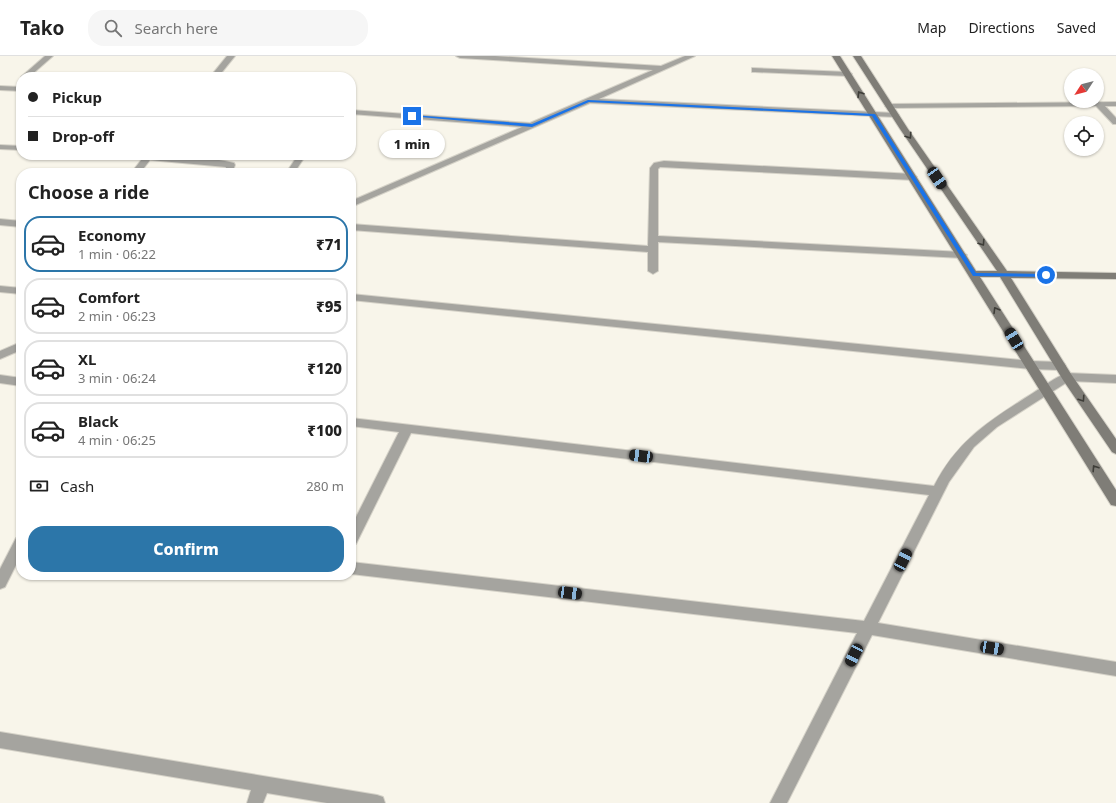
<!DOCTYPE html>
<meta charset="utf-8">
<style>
:root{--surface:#fff;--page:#f6f6f6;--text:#222;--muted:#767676;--line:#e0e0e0;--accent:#2c76a9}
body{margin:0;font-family:"Noto Sans",sans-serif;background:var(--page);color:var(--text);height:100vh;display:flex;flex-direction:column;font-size:15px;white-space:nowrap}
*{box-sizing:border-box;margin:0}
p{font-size:13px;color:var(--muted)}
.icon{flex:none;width:22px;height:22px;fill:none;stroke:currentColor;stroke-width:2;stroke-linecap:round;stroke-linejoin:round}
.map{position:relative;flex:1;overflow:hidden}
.drawer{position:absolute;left:16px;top:112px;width:340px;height:412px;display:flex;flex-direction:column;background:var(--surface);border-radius:16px;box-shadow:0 1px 3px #0004}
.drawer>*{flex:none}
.hud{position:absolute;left:16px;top:16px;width:340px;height:88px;border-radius:16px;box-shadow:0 1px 3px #0004;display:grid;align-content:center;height:88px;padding:0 12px;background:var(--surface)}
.needle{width:26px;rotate:234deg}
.controls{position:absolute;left:1064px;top:12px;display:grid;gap:8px}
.controls a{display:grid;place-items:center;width:40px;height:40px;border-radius:50%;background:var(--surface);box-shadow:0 1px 3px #0004;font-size:20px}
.end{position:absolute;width:18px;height:18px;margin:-9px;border:5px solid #1a73e8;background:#fff;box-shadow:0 0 0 2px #fff}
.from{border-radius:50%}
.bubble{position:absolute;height:28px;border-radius:14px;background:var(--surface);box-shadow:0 1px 3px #0004;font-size:13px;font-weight:800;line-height:28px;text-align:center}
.car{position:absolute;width:12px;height:24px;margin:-12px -6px;border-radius:5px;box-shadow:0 0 3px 1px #0007;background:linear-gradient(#222 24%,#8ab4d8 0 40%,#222 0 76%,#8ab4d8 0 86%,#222 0)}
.hud b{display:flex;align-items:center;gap:14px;height:38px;font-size:15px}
.hud b+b{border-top:1px solid var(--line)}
.hud i{width:10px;height:10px;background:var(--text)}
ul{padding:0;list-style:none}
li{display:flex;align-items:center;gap:12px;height:56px;margin:0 8px 6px;padding:0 4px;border:2px solid var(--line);border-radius:16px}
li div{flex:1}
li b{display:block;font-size:15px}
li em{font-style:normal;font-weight:800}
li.active{border-color:var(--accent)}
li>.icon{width:36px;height:36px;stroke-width:1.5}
h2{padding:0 12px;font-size:18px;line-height:48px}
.pay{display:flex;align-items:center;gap:10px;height:44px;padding:0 12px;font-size:15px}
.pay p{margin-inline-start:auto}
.cta{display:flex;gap:8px;margin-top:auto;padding:8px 12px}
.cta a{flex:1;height:46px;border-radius:16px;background:var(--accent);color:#fff;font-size:16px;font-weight:800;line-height:46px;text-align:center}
header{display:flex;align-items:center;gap:24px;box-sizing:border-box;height:56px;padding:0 20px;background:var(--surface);border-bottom:1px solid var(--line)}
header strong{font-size:19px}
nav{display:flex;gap:22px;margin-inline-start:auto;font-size:14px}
.search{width:280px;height:36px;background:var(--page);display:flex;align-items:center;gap:10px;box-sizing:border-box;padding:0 14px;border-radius:16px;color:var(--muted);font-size:15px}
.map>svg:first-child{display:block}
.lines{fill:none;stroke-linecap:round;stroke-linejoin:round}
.street-casing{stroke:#d5d2c8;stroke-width:2}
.secondary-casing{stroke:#d5d2c8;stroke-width:2}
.street{fill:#a5a49f;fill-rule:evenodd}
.secondary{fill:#7f7d77;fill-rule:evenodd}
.oneway{stroke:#3e3d38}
.route{fill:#1a73e8}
</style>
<header>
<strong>Tako</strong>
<div class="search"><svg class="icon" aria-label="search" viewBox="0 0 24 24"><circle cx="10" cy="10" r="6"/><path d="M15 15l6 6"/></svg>Search here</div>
<nav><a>Map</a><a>Directions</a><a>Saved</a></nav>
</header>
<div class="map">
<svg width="1116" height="747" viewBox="0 0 1116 747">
<rect width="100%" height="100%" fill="#f8f5ea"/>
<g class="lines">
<g class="street-casing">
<g id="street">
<polygon points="45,0 53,0 29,21 21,21"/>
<polygon points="227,0 235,0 218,21 210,21"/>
<polygon points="456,0 495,0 661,10 685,0 695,0 599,43 895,57 899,59 895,61 590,47 351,151 351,145 522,71 351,58 351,54 530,67 653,14 460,2"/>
<polygon points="752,12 848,16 852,18 848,20 755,16 752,16"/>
<polygon points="0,30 21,31 21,35 0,34"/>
<polygon points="1116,46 1116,50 1105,50 1116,62 1116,68 1113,68 1096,50 889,52 885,50 889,48"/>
<polygon points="0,89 21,90 21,94 0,93"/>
<path d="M119,99C154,99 200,99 234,107L235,109L232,117H224L226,111L150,104L140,117H131L142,103L123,102Z"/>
<polygon points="298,99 306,99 294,117 286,117"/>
<polygon points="664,105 913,118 917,121 913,124 660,111 658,113 658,180 962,196 967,199 962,202 658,186 658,215 653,218 648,215 648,196 351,174 351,168 648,190 650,112 654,107"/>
<polygon points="0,163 21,165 21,171 0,169"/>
<polygon points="0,230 21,232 21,238 0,236"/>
<polygon points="351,238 1030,305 1060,306 1064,307 1066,310 1064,313 1060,314 1030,313 351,244"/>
<polygon points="21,286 21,294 0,303 0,295"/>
<path d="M1067,317L1116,319V327L1069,325L997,371L974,391L949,426L878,567L1116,606V620L872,579L787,747H770L857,577L351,518V506L864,565L929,439L411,377L356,488L351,490V471L399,376L351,370V362L934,430C958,383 991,364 1033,337C1043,331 1055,321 1067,317Z"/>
<polygon points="0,319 21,322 21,330 0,327"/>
<polygon points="21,480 21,499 5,531 0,533 0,513 16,482"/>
<polygon points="0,676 377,739 383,741 385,747 327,747 267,737 263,747 247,747 251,734 0,692"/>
</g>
</g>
<g class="secondary-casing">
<polygon id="secondary" points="832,0 840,0 976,215 997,215 900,73 853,0 861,0 908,73 1007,215 1116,217 1116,223 1011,222 1071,318 1116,383 1116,398 1112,396 1063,324 1000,221 980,221 1116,434 1116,450 1111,449"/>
</g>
<use href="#street" class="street"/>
<use href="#secondary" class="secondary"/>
</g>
<defs><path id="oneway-chevron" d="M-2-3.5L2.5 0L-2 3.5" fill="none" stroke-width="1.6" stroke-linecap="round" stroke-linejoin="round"/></defs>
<g class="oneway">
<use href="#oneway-chevron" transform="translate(860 38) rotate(-122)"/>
<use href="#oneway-chevron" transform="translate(909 80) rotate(56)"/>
<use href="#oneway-chevron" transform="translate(982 187) rotate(56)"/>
<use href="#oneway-chevron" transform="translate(996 254) rotate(-121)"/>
<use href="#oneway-chevron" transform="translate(1082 343) rotate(56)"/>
<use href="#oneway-chevron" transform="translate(1095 412) rotate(-123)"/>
</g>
<polygon class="route" points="588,44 875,58 976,217 1046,218 1048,219 1046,221 973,220 872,60 589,46 532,71 409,60 412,59 532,68"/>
</svg>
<div class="controls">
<a><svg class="needle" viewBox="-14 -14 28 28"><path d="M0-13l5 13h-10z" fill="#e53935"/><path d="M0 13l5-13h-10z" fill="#767676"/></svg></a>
<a><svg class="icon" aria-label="locate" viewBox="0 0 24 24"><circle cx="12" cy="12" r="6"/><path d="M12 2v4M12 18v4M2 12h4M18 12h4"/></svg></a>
</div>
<i class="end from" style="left:1046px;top:219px"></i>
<i class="end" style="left:412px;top:60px"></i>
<div class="bubble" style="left:379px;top:74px;width:66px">1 min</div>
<i class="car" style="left:937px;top:122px;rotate:146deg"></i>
<i class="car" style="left:1014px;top:283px;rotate:329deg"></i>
<i class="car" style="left:641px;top:400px;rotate:277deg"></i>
<i class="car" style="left:903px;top:504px;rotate:27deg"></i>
<i class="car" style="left:570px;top:537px;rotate:97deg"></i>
<i class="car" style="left:992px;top:592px;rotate:99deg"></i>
<i class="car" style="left:854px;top:599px;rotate:207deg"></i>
<div class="hud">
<b><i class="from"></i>Pickup</b>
<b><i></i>Drop-off</b>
</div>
<section class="drawer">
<h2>Choose a ride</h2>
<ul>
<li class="active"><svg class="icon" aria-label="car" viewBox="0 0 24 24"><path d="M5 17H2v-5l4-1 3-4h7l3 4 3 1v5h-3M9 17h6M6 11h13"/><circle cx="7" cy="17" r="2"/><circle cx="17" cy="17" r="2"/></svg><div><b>Economy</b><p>1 min · 06:22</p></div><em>₹71</em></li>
<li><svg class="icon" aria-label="car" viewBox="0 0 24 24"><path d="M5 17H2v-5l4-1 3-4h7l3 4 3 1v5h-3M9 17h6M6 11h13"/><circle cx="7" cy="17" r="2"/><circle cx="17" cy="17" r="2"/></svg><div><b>Comfort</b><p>2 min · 06:23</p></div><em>₹95</em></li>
<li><svg class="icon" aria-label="car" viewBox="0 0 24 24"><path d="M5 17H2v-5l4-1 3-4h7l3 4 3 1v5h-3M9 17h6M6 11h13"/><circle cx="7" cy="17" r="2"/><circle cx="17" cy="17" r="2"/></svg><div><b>XL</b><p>3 min · 06:24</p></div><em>₹120</em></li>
<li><svg class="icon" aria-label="car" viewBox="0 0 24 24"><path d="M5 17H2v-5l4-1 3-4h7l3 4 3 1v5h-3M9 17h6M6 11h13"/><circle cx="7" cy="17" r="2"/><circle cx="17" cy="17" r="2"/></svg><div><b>Black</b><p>4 min · 06:25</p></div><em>₹100</em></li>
</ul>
<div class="pay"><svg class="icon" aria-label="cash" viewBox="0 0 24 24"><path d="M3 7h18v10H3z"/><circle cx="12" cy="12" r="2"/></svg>Cash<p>280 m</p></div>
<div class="cta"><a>Confirm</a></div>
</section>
</div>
